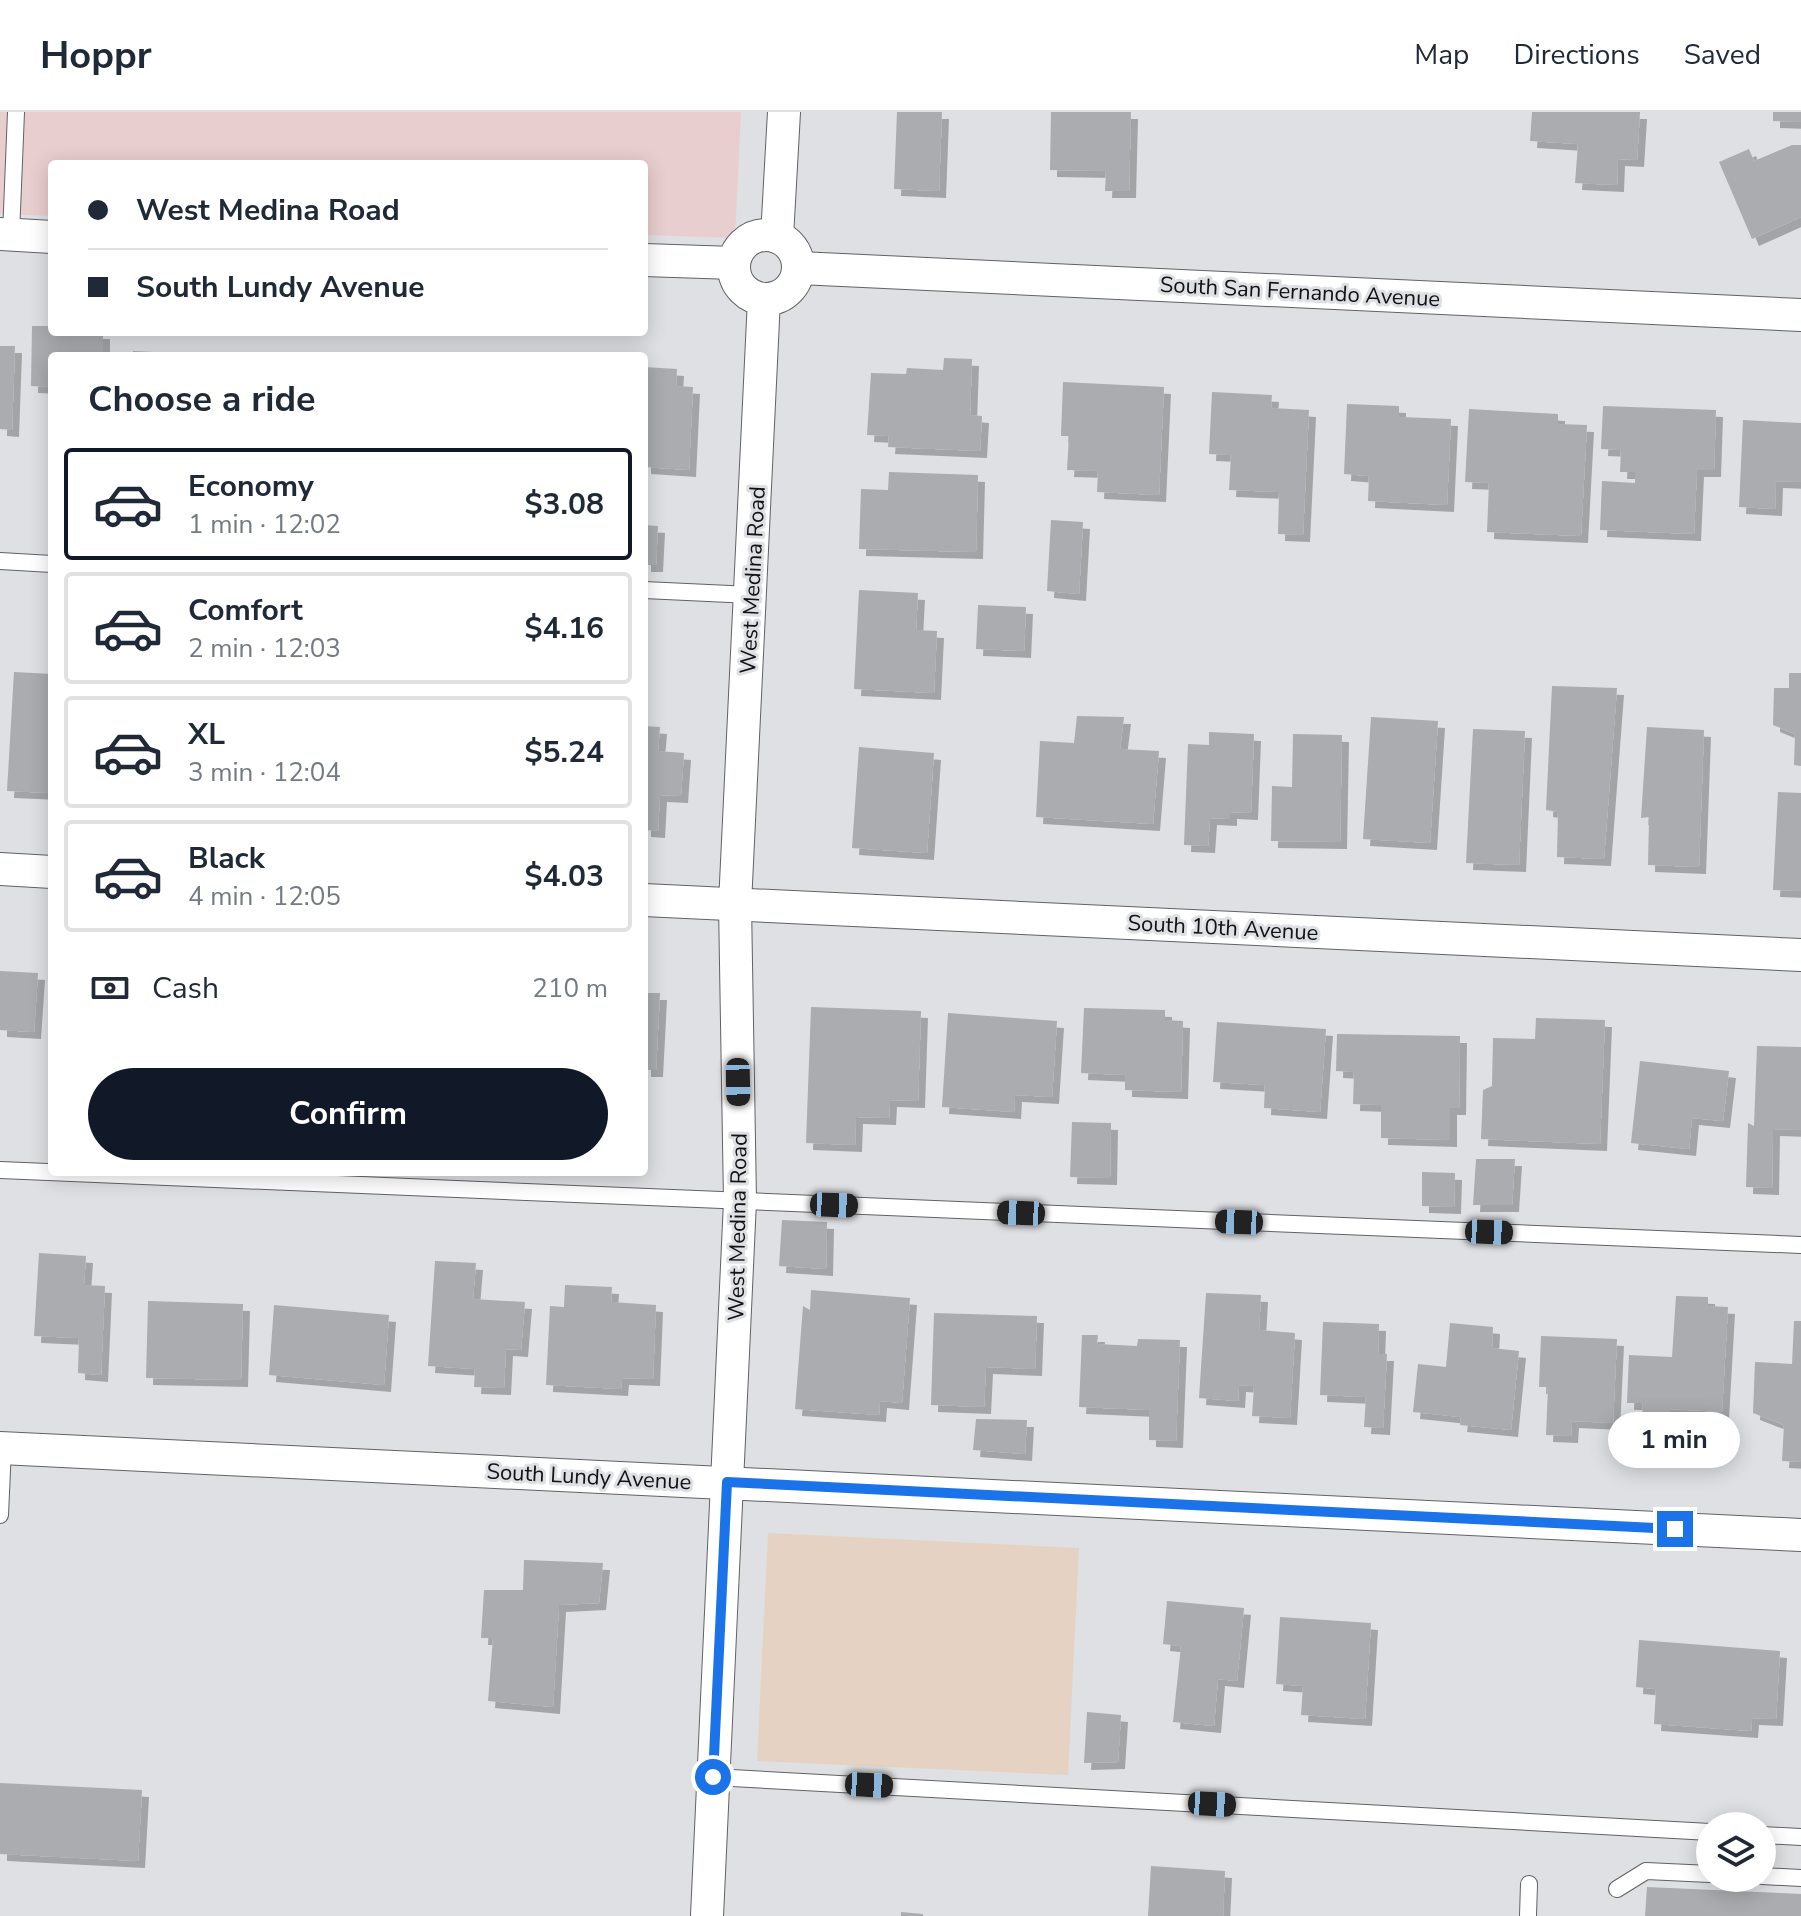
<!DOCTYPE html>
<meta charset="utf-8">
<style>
:root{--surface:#fff;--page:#f2f2f3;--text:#1f2937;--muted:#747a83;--line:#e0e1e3;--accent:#111827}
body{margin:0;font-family:"Nunito Sans",sans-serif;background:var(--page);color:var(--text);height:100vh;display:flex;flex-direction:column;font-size:30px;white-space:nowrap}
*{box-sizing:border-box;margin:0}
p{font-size:26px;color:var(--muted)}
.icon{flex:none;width:44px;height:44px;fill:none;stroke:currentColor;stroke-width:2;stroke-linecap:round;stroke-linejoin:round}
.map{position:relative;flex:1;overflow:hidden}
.panel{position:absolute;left:48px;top:240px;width:600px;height:824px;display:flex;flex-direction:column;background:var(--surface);border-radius:8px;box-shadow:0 4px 20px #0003}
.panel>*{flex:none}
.top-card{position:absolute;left:48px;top:48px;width:600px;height:176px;border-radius:8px;box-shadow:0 4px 20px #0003;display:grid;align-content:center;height:176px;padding:0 40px;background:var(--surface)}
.buttons{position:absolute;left:1696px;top:1700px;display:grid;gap:16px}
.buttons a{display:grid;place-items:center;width:80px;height:80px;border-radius:50%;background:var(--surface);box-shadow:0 4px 20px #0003;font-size:40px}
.end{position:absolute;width:36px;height:36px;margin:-18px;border:10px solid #1a73e8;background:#fff;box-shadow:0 0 0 4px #fff}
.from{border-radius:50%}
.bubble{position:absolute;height:56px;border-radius:28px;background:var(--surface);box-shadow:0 4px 20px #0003;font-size:26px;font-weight:700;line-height:56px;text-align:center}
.car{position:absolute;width:24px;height:48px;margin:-24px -12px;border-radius:10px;box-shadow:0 0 6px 2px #0007;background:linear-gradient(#222 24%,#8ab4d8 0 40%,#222 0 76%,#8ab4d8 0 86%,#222 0)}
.top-card b{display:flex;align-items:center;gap:28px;height:76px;font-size:30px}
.top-card b+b{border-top:2px solid var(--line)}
.top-card i{width:20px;height:20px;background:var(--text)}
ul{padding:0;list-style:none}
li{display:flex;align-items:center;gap:24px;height:112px;margin:0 16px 12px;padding:0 24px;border:4px solid var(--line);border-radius:8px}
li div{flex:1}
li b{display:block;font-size:30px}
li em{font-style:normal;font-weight:700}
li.active{border-color:var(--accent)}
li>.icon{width:72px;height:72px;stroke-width:1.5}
h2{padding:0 40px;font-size:36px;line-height:96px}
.pay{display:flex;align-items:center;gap:20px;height:88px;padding:0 40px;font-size:30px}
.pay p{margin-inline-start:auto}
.action{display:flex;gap:16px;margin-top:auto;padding:16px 40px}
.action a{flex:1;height:92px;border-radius:48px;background:var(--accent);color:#fff;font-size:32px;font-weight:700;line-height:92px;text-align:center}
header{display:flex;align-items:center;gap:48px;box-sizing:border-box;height:112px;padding:0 40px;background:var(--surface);border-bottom:2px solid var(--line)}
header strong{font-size:38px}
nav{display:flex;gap:44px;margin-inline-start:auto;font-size:28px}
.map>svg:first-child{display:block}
.industrial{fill:#e5d2c2}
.education{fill:#e9cecf}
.building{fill:#aaacb0;filter:url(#shadow)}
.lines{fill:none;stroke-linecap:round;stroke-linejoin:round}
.service-casing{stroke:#616266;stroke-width:18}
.minor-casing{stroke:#616266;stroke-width:34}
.service{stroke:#fff;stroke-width:16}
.minor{stroke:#fff;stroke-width:32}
.route{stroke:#1a73e8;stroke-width:10}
.labels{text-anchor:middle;stroke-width:6;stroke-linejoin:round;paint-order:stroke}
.street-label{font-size:22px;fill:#121214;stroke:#dee0e3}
</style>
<header>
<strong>Hoppr</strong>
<nav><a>Map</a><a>Directions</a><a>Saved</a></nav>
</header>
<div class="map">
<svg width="1801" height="1804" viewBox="0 0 1801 1804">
<defs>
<filter id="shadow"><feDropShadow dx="7" dy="7" stdDeviation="0" flood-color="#0004"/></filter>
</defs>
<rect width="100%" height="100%" fill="#dee0e3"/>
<polygon class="industrial" points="768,1421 1079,1436 1068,1663 757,1649"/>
<polygon class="education" points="0,0 741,0 735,126 644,123 644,52 52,52 52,104 0,102"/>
<g class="building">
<polygon points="897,0 942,0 939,79 894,77"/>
<polygon points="1051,0 1131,0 1129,79 1105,79 1106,59 1050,58"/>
<polygon points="1532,0 1640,0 1637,48 1618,47 1617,73 1575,71 1578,32 1530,29"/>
<polygon points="1773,0 1801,0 1801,10 1773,9"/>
<polygon points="1792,33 1801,33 1801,105 1752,127 1719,50 1749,37 1754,49"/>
<polygon points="32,214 52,214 52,220 103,220 103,244 52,244 52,275 31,274"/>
<polygon points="0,234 15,234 12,318 0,317"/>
<polygon points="133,239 193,242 193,244 133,244"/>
<polygon points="944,246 972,247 970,303 982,304 980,339 888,335 889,324 867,323 871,261 906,262 907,256 943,258"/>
<polygon points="644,255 677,257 676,274 693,275 689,358 644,355"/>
<polygon points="1063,270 1164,275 1159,383 1097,380 1098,359 1067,358 1069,324 1061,324"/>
<polygon points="1212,280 1272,283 1271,296 1309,298 1303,423 1278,422 1279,380 1229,378 1231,343 1209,342"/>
<polygon points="1347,292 1399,294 1399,305 1451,307 1447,393 1368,389 1369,364 1344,362"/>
<polygon points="1603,294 1716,298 1714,358 1697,358 1694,422 1600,418 1602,369 1635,371 1635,360 1620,360 1621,338 1601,337"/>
<polygon points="1469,297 1558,302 1558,312 1587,313 1581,424 1487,420 1489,371 1465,370"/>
<polygon points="1743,308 1801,311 1801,370 1776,369 1775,397 1739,395"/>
<polygon points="889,360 978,363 976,440 859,437 861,377 888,378"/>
<polygon points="1051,408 1083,410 1079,482 1047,479"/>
<polygon points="644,413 658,414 656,453 644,453"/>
<polygon points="859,478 918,481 916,518 937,519 934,581 854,577"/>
<polygon points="978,493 1026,495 1024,539 976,537"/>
<polygon points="14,560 52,562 52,681 7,679"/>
<polygon points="1789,561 1801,561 1801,654 1794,653 1795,622 1773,613 1774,576 1789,576"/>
<polygon points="1552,574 1617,576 1604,747 1557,745 1558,700 1546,698"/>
<polygon points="1077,604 1124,605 1120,637 1159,639 1153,712 1036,705 1040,629 1074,631"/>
<polygon points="1371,605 1438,609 1430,731 1363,727"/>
<polygon points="644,614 660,615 658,639 684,641 681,684 660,683 658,719 644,718"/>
<polygon points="1647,615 1704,618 1699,755 1648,753 1649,705 1641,706"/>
<polygon points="1473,617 1525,619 1519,753 1466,751"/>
<polygon points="1209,620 1254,622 1251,701 1230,700 1230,707 1210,706 1208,734 1184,733 1188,632 1209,633"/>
<polygon points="1293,622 1342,623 1340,730 1271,729 1272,674 1292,675"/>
<polygon points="859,635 934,641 927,741 852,736"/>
<polygon points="1778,680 1801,681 1801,779 1773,778"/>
<polygon points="0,859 38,861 34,920 0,918"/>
<polygon points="644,881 660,881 656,958 644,958"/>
<polygon points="811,895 921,899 918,989 890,988 889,1006 856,1005 855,1033 806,1031"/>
<polygon points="1084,896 1165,898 1165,908 1183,909 1181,980 1125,978 1125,963 1081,961"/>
<polygon points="948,901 1057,909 1052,985 1015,983 1014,1000 942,995"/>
<polygon points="1536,906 1605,908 1600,1032 1481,1027 1483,978 1492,974 1493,926 1535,927"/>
<polygon points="1217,910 1326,917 1320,1000 1264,996 1265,973 1213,970"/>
<polygon points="1337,922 1460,924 1459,996 1450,996 1450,1028 1381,1026 1381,993 1353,992 1354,960 1336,959"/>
<polygon points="1757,934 1801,935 1801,1018 1773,1017 1772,1076 1746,1075 1748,1011 1754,1014"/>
<polygon points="1640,949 1729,959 1723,1009 1692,1006 1689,1037 1631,1031"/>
<polygon points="1072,1010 1111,1011 1110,1066 1070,1065"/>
<polygon points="1476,1047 1515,1047 1512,1093 1473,1093"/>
<polygon points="1422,1060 1455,1061 1454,1095 1422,1094"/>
<polygon points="782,1108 827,1110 826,1157 779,1154"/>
<polygon points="39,1141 86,1144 84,1173 105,1174 101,1263 78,1261 79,1226 34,1224"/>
<polygon points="435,1149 476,1151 473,1187 525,1190 521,1238 506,1237 504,1276 474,1275 475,1257 428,1254"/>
<polygon points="565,1173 612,1175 611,1190 656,1193 653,1267 622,1266 621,1277 546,1273 550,1194 564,1195"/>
<polygon points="811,1178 910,1186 902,1291 880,1289 879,1303 795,1297 803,1194 810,1198"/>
<polygon points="1206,1181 1261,1183 1259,1218 1295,1221 1290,1306 1252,1304 1254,1274 1239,1273 1238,1289 1199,1286"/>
<polygon points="1676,1184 1708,1185 1708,1194 1728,1195 1722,1300 1670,1297 1668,1324 1641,1322 1643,1291 1627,1291 1629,1243 1672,1245"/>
<polygon points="148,1189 243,1192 241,1268 146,1266"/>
<polygon points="274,1193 389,1203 384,1273 269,1263"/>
<polygon points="934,1201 1037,1204 1035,1257 986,1255 984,1295 931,1293"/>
<polygon points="1794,1209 1801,1209 1801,1350 1782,1349 1784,1313 1753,1301 1755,1250 1792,1252"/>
<polygon points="1323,1210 1379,1212 1378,1242 1387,1242 1383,1316 1364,1315 1366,1285 1320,1283"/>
<polygon points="1450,1211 1493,1215 1492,1236 1519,1239 1511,1318 1460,1313 1461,1305 1413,1300 1418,1252 1446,1255"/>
<polygon points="1082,1223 1098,1223 1097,1232 1137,1234 1138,1227 1180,1228 1176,1329 1149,1328 1149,1298 1079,1295"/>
<polygon points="1541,1224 1617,1227 1613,1311 1572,1309 1571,1324 1546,1323 1548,1275 1539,1275"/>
<polygon points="976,1307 1027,1308 1025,1342 973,1338"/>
<polygon points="524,1448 603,1451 599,1491 559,1493 553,1595 488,1589 493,1526 481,1526 484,1478 523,1478"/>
<polygon points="1167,1489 1244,1496 1237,1569 1218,1567 1214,1614 1173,1610 1181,1534 1163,1532"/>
<polygon points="1280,1505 1371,1511 1365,1607 1301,1603 1303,1574 1276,1572"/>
<polygon points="1639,1528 1780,1539 1776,1607 1752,1606 1751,1619 1654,1612 1656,1577 1636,1575"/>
<polygon points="1087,1600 1121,1603 1118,1650 1084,1651"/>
<polygon points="0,1671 142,1678 138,1749 0,1742"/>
<polygon points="1151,1754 1225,1759 1223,1804 1148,1804"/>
<polygon points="1647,1775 1801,1782 1801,1804 1645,1804"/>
<polygon points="901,1800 923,1802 923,1804 901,1804"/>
</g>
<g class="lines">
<g class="service-casing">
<g id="service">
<polyline points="11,123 16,0"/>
<polyline points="0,449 52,452"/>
<polyline points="644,478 751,483"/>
<polyline points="0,1058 1801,1133"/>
<polyline points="0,1403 3,1336"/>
<polyline points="713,1665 1710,1720"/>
<polyline points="1762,1723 1801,1725"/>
<polyline points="1762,1764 1801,1766"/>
<polyline points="1617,1777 1646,1759 1710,1762"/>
<polyline points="1528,1804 1529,1772"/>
</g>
</g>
<g class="minor-casing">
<g id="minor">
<polyline points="0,122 52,125"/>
<circle cx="766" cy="155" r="32"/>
<polyline points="777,125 784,0"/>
<polyline points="644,148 734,151"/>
<polyline points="799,156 1801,203"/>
<polyline points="0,757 52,760"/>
<polyline points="644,788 1801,843"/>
<polyline points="0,1336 1801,1423"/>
<polyline points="707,1804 740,1089 735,792 764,187"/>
</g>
</g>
<use href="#service" class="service"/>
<use href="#minor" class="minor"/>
</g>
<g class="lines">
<polyline class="route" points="713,1665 727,1370 1675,1417"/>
</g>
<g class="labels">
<g class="street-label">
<text transform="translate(1300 179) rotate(3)" y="8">South San Fernando Avenue</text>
<text transform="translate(752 468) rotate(-87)" y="8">West Medina Road</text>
<text transform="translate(1223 815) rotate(3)" y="8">South 10th Avenue</text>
<text transform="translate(737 1115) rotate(-89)" y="8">West Medina Road</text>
<text transform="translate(589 1364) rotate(3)" y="8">South Lundy Avenue</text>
</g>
</g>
</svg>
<div class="buttons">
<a><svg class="icon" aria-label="layers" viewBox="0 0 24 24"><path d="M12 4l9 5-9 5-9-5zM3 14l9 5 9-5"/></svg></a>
</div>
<i class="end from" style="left:713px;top:1665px"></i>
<i class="end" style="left:1675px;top:1417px"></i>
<div class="bubble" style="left:1608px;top:1300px;width:132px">1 min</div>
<i class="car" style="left:738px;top:970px;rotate:179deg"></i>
<i class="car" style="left:834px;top:1093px;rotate:92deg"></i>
<i class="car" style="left:1021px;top:1101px;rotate:272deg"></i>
<i class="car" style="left:1239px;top:1110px;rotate:272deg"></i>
<i class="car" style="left:1489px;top:1120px;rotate:92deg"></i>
<i class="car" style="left:869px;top:1673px;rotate:93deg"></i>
<i class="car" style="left:1212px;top:1692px;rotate:93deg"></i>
<div class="top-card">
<b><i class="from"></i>West Medina Road</b>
<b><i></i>South Lundy Avenue</b>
</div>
<section class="panel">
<h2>Choose a ride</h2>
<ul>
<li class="active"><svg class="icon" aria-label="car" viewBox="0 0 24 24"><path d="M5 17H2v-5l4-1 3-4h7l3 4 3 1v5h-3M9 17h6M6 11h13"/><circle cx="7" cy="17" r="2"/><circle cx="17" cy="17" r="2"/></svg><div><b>Economy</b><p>1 min · 12:02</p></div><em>$3.08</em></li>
<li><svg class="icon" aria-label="car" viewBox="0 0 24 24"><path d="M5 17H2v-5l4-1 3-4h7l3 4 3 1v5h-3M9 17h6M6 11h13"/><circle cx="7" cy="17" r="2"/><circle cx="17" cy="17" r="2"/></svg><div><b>Comfort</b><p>2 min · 12:03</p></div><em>$4.16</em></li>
<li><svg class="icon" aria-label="car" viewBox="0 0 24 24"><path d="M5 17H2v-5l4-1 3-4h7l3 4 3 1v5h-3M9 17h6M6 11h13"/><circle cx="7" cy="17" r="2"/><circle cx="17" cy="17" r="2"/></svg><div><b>XL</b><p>3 min · 12:04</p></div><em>$5.24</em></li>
<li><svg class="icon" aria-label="car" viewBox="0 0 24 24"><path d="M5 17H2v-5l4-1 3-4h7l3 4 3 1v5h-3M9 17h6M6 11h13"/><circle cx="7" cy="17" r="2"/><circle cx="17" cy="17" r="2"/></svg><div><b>Black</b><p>4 min · 12:05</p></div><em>$4.03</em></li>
</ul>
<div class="pay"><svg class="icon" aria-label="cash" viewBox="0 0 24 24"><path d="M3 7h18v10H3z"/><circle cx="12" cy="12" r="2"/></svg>Cash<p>210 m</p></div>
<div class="action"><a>Confirm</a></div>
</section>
</div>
